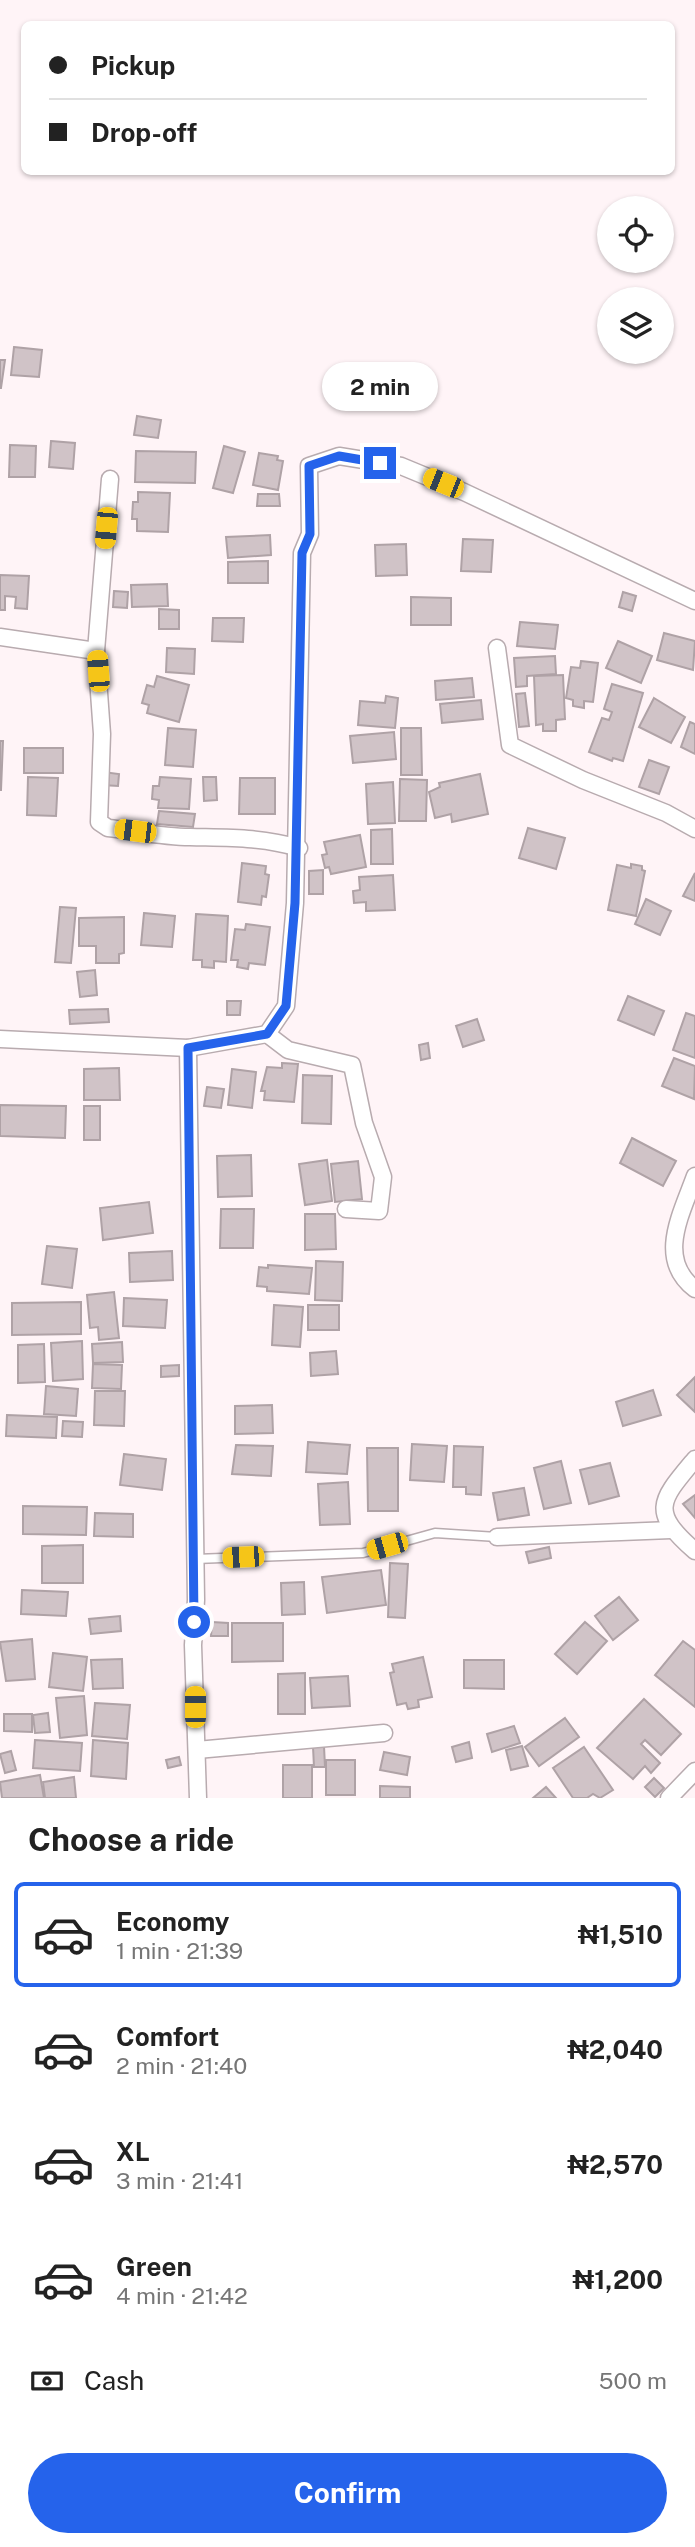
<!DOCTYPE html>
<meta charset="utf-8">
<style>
:root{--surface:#fff;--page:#f2f2f2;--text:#222;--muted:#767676;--line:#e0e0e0;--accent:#2563eb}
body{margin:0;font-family:"Public Sans",sans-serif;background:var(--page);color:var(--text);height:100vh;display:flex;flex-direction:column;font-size:26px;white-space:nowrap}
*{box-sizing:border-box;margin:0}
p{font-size:23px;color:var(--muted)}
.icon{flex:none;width:38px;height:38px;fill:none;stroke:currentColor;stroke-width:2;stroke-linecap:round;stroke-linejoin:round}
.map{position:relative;height:1798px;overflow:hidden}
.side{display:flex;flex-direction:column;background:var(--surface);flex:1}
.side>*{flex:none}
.banner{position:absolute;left:21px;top:21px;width:654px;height:154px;border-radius:10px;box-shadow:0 2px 5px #0004;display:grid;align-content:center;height:154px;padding:0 28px;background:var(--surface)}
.tools{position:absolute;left:597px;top:196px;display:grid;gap:14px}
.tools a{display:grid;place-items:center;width:77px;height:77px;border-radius:50%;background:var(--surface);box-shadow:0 2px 5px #0004;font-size:35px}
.end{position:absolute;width:32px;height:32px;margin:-16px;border:9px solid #2563eb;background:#fff;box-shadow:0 0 0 4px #fff}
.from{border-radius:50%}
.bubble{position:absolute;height:49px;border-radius:24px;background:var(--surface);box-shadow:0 2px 5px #0004;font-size:23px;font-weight:700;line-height:49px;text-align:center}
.car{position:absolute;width:21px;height:42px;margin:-21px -10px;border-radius:9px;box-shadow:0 0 5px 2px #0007;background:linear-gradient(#f5c518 24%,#345 0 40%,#f5c518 0 76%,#345 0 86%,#f5c518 0)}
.banner b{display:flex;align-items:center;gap:24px;height:66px;font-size:26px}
.banner b+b{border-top:2px solid var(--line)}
.banner i{width:18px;height:18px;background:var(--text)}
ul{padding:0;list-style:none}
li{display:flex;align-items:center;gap:21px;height:105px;margin:0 14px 10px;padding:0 14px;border:4px solid transparent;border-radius:10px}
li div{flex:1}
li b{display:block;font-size:26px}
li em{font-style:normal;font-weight:700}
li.current{border-color:var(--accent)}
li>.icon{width:63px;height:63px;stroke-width:1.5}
h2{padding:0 28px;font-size:32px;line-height:84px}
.pay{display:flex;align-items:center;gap:18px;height:77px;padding:0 28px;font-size:26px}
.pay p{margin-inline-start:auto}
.cta{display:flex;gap:14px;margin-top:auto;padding:14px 28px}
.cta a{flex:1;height:80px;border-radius:42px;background:var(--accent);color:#fff;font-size:28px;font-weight:700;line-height:80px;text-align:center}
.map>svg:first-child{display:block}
.building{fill:#d0c3c7;stroke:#afa2a6;stroke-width:2}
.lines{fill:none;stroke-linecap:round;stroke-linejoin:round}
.service-casing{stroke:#b8abaf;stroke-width:11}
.minor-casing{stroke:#b8abaf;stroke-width:19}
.service{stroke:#fff;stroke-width:8}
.minor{stroke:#fff;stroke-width:16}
.route{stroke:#2563eb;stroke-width:9}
</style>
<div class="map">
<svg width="695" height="1798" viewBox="0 0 695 1798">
<rect width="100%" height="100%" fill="#fff4f7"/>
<g class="building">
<polygon points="14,347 42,350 39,377 11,375"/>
<polygon points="0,360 5,360 1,388 0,388"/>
<polygon points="137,416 161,420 158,438 134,435"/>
<polygon points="51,441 75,443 73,469 49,467"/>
<polygon points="10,445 36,446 35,477 9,477"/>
<polygon points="224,446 245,452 233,493 213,488"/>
<polygon points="136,451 196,452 195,483 135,482"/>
<polygon points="259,453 278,456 277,460 283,461 278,490 253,485"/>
<polygon points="138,492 170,493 168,532 137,531 137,519 132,519 133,502 138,502"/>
<polygon points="258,494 279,494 280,506 257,506"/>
<polygon points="270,535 271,555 228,558 226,537"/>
<polygon points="463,539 493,540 491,572 461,571"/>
<polygon points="406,544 407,575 376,576 375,545"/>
<polygon points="268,561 268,583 228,583 228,562"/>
<polygon points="0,575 29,576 27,609 15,608 16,597 5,596 5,610 0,610"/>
<polygon points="167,584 168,606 132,607 131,585"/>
<polygon points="114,591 128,592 127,608 113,607"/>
<polygon points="623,592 636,596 632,611 619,607"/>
<polygon points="411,597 451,598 451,625 411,625"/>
<polygon points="159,609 179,610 179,629 159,629"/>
<polygon points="213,618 244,618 243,642 212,641"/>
<polygon points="520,622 558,625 555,649 517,646"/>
<polygon points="664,633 695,641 693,670 657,660"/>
<polygon points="618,641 652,656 641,683 606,668"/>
<polygon points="167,648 195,649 194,674 166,672"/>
<polygon points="555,656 556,674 527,676 527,686 516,687 514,658"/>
<polygon points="581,661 598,663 593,702 584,701 584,708 573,706 573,700 566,698 571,667 580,668"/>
<polygon points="563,675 565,719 556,720 556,731 543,731 543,724 536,725 534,676"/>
<polygon points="157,676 189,685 179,722 147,713 149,705 142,703 147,685 154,687"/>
<polygon points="472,678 474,697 436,700 435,681"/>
<polygon points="612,684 643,693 623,761 613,758 612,761 589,752 602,718 609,720 612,712 604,709"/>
<polygon points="525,693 529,726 519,727 516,694"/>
<polygon points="386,696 398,698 395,728 358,725 360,701 385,703"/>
<polygon points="654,698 685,717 671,743 639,727"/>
<polygon points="481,700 483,719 442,723 440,704"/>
<polygon points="690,722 695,724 695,754 681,747"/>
<polygon points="168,728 196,730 193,767 165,765"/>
<polygon points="401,728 421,728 422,775 401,775"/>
<polygon points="394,732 396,759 353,763 350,736"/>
<polygon points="0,741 3,741 1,790 0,790"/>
<rect x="24" y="748" width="39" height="25"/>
<polygon points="649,760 669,767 659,794 639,787"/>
<polygon points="103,772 119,774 118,786 102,785"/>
<polygon points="480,774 488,814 452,822 451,814 435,818 429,792 440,787 439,783"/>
<polygon points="28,777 58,778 56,816 27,815"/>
<polygon points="160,777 191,779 189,809 158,808 159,800 152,799 153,786 159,786"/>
<polygon points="203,777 216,777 217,800 204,801"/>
<polygon points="240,778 275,778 275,814 239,814"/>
<polygon points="400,779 427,780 426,821 399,821"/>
<polygon points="393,782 395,823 368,824 366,784"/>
<polygon points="159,811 195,814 193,827 157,824"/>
<polygon points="528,828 565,838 556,869 519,858"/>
<polygon points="392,829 393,864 371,864 371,830"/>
<polygon points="360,835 366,867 331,874 329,867 325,868 322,855 327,854 324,842"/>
<polygon points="242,863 266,866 265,874 269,875 266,897 262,896 261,905 238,902"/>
<polygon points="631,864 642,866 642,870 645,871 636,916 608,910 617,865 631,868"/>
<polygon points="323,870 323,894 309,894 309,871"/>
<polygon points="695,873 695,901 683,896"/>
<polygon points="393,875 395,910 366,911 366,902 354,903 353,891 360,890 359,877"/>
<polygon points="646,899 671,911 660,935 635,924"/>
<polygon points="60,907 76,908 71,963 55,962"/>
<polygon points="144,913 175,916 172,947 141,945"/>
<polygon points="196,914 228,916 226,962 214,961 214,968 202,967 202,960 193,960"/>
<polygon points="124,917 124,953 119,954 119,963 96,963 96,946 79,946 79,918"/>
<polygon points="246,924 270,927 265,965 249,963 248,969 237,967 238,960 231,960 235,929 245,930"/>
<polygon points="95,970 97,995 80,997 77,972"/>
<polygon points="628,996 664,1011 654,1035 618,1020"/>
<polygon points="227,1001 241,1001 240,1015 227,1015"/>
<polygon points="108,1009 109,1022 70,1024 69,1010"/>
<polygon points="686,1013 695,1016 695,1058 673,1050"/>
<polygon points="477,1019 484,1040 463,1047 456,1026"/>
<polygon points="428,1043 430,1058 421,1060 419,1045"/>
<polygon points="674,1058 695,1066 694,1099 662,1086"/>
<polygon points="282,1063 298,1064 294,1102 264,1100 265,1091 261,1091 267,1067 282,1068"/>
<polygon points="119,1068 120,1100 84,1100 84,1069"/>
<polygon points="232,1069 256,1072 252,1108 228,1105"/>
<polygon points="303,1075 332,1076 331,1124 302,1123"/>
<polygon points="207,1087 224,1089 221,1108 204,1106"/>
<polygon points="0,1105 66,1106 65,1138 0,1136"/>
<rect x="84" y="1106" width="16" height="34"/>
<polygon points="632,1138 676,1161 663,1186 620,1163"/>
<polygon points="251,1155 252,1196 218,1197 217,1156"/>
<polygon points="327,1160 332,1201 305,1205 299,1164"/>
<polygon points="358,1161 362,1199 335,1202 331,1164"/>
<polygon points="149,1202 153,1233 103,1240 100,1208"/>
<polygon points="221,1209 254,1209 253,1248 220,1248"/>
<polygon points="305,1214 335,1214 336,1249 305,1250"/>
<polygon points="47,1246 77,1249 72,1288 42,1284"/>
<polygon points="172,1251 173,1280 130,1282 129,1253"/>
<polygon points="316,1261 343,1262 342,1301 315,1300"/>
<polygon points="268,1265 312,1268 309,1294 267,1291 267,1287 257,1286 259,1267 268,1268"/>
<polygon points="114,1292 119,1338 99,1340 98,1327 90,1328 87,1295"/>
<polygon points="124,1298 167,1300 165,1328 123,1326"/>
<polygon points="81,1302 81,1334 12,1335 12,1303"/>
<polygon points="274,1305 303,1307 300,1347 272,1345"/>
<rect x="308" y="1305" width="31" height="25"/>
<polygon points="82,1341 83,1379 53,1381 51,1343"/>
<polygon points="122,1342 123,1362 93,1363 92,1344"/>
<polygon points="44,1344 45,1382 18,1383 18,1345"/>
<polygon points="336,1351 338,1374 311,1376 310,1353"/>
<polygon points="93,1364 122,1365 121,1389 92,1388"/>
<polygon points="179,1365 179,1376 161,1377 161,1366"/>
<polygon points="695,1377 695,1412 677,1395"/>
<polygon points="46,1386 78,1389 76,1416 44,1414"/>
<polygon points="653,1390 661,1415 623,1426 616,1402"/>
<polygon points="95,1391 125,1391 124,1426 94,1425"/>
<polygon points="272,1405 273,1433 235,1434 235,1406"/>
<polygon points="7,1415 57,1417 56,1438 6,1436"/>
<polygon points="63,1421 83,1422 82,1437 62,1436"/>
<polygon points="308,1442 350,1445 347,1474 306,1472"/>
<polygon points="412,1444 447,1446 444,1482 410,1480"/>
<polygon points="236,1445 273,1446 271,1476 232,1474"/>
<polygon points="454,1446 483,1447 481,1495 466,1494 466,1487 453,1487"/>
<polygon points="367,1448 398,1448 398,1511 368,1511"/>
<polygon points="124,1454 166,1459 162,1490 120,1485"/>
<polygon points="561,1461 571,1503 544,1509 534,1468"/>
<polygon points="610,1463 619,1496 589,1504 580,1470"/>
<polygon points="348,1482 350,1524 320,1525 318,1484"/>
<polygon points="524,1488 529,1515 498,1520 493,1493"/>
<polygon points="695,1495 695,1518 683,1504"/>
<polygon points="23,1506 87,1507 86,1535 23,1534"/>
<polygon points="95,1513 133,1514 133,1537 94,1536"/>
<polygon points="83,1545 83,1583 42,1583 42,1546"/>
<polygon points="549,1547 551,1558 529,1563 526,1552"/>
<polygon points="390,1563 408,1564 405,1618 388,1617"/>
<polygon points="381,1570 386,1605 327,1613 322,1577"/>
<polygon points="304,1582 305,1614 282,1615 281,1583"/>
<polygon points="22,1590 68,1592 66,1616 21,1614"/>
<polygon points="619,1597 638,1620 613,1640 595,1616"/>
<polygon points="120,1616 121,1631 91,1634 89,1619"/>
<polygon points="212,1622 228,1623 228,1636 211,1636"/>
<polygon points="585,1622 607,1641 577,1674 555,1654"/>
<polygon points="232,1623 283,1623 283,1661 232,1662"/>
<polygon points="32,1639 35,1679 6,1681 0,1642"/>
<polygon points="683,1641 695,1650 695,1707 655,1675"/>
<polygon points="53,1653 87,1657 83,1691 49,1687"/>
<polygon points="423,1657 432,1697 418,1700 419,1707 408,1709 406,1703 397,1705 390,1673 394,1672 392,1664"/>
<polygon points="122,1659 123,1688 93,1689 91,1660"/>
<polygon points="464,1660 504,1660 504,1689 464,1688"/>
<polygon points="305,1673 305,1714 278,1714 278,1674"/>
<polygon points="348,1676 350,1706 312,1708 310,1678"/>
<polygon points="84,1696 87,1735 60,1738 56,1698"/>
<polygon points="644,1699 681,1734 661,1755 645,1740 641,1744 660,1763 651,1773 645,1766 633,1779 597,1748"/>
<polygon points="95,1703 130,1705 127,1739 92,1736"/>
<polygon points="48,1713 50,1732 35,1733 33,1715"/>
<polygon points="4,1714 32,1714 32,1732 4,1731"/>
<polygon points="565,1718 579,1737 539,1766 525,1747"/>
<polygon points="514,1726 520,1743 492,1752 487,1734"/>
<polygon points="35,1740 82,1743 80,1771 33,1768"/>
<polygon points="93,1740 128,1743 126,1779 91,1776"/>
<polygon points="469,1742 472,1758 456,1762 452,1747"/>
<polygon points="324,1746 325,1767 314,1767 313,1747"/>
<polygon points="522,1746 528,1766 511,1770 506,1750"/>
<polygon points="584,1747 613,1790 600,1798 593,1794 587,1798 573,1798 553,1768"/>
<polygon points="11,1751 16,1770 5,1773 0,1754"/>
<polygon points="384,1752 410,1757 407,1775 380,1770"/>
<polygon points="179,1757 181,1765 168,1768 166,1760"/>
<rect x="326" y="1760" width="29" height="35"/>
<rect x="283" y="1765" width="29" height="33"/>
<polygon points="40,1775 44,1798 2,1798 0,1782"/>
<polygon points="74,1777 76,1798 45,1798 43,1782"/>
<polygon points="654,1778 664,1788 655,1797 645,1787"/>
<polygon points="380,1786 410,1787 410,1798 380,1798"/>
<polygon points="546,1787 556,1798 533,1798"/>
</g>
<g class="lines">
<g class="service-casing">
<polyline id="service" points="195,1559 363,1553 435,1533 497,1537"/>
</g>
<g class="minor-casing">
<g id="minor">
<path d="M110,479L96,651L102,734L99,822L108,828C135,831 163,837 190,837C229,838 261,837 299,848"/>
<polyline points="0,637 96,651"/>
<polyline points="497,648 510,745 583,780 666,813 695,829"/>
<polyline points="267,1034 288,1050 352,1065 364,1123 383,1177 379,1211 346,1209"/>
<polyline points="0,1039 188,1048 267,1034 286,1006 295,903 302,553 310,534 309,466 339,456 401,466 464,492 695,601"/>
<polyline points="188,1048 196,1600 193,1645 198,1798"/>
<path d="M695,1176C681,1215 656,1259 695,1289"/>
<path d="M695,1459C660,1501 649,1511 695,1551"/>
<polyline points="497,1537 671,1530"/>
<polyline points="197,1750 384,1733"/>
<polyline points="669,1798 695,1771"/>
</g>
</g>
<use href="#service" class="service"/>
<use href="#minor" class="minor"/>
</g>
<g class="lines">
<polyline class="route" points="194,1622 188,1048 267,1034 286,1006 295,903 302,553 310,534 309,466 339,456 380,463"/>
</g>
</svg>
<div class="tools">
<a><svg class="icon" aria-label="locate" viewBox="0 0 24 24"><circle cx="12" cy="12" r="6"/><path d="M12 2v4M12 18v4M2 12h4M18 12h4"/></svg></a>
<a><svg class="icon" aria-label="layers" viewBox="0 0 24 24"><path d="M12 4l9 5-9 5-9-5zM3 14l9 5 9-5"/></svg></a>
</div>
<i class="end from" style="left:194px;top:1622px"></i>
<i class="end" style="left:380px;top:463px"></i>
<div class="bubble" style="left:322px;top:362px;width:116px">2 min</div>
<i class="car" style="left:443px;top:483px;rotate:292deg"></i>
<i class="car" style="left:106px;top:528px;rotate:185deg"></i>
<i class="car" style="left:98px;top:671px;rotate:356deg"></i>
<i class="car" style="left:135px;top:831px;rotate:277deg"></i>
<i class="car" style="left:387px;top:1546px;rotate:254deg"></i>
<i class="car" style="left:243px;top:1557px;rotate:268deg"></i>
<i class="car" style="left:195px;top:1707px;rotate:0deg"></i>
<div class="banner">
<b><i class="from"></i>Pickup</b>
<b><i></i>Drop-off</b>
</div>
</div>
<section class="side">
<h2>Choose a ride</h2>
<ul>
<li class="current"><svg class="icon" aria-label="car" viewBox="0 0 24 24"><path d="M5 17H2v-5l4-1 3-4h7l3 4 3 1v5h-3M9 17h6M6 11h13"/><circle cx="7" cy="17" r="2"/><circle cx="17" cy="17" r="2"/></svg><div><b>Economy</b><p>1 min · 21:39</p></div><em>₦1,510</em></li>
<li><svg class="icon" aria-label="car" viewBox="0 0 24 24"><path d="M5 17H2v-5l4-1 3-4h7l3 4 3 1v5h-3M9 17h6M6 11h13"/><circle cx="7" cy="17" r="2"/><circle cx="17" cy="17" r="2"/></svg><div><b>Comfort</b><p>2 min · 21:40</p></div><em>₦2,040</em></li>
<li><svg class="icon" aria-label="car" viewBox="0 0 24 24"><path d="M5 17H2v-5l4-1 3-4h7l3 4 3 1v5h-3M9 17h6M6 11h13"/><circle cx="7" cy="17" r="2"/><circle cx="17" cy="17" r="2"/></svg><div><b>XL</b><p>3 min · 21:41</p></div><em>₦2,570</em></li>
<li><svg class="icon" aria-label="car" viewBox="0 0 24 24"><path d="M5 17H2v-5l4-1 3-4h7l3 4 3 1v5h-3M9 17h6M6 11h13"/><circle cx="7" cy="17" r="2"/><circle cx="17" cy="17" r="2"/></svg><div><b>Green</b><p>4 min · 21:42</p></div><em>₦1,200</em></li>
</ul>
<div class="pay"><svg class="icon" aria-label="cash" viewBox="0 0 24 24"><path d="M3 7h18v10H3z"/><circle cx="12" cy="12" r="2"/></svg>Cash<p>500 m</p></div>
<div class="cta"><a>Confirm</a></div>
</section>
